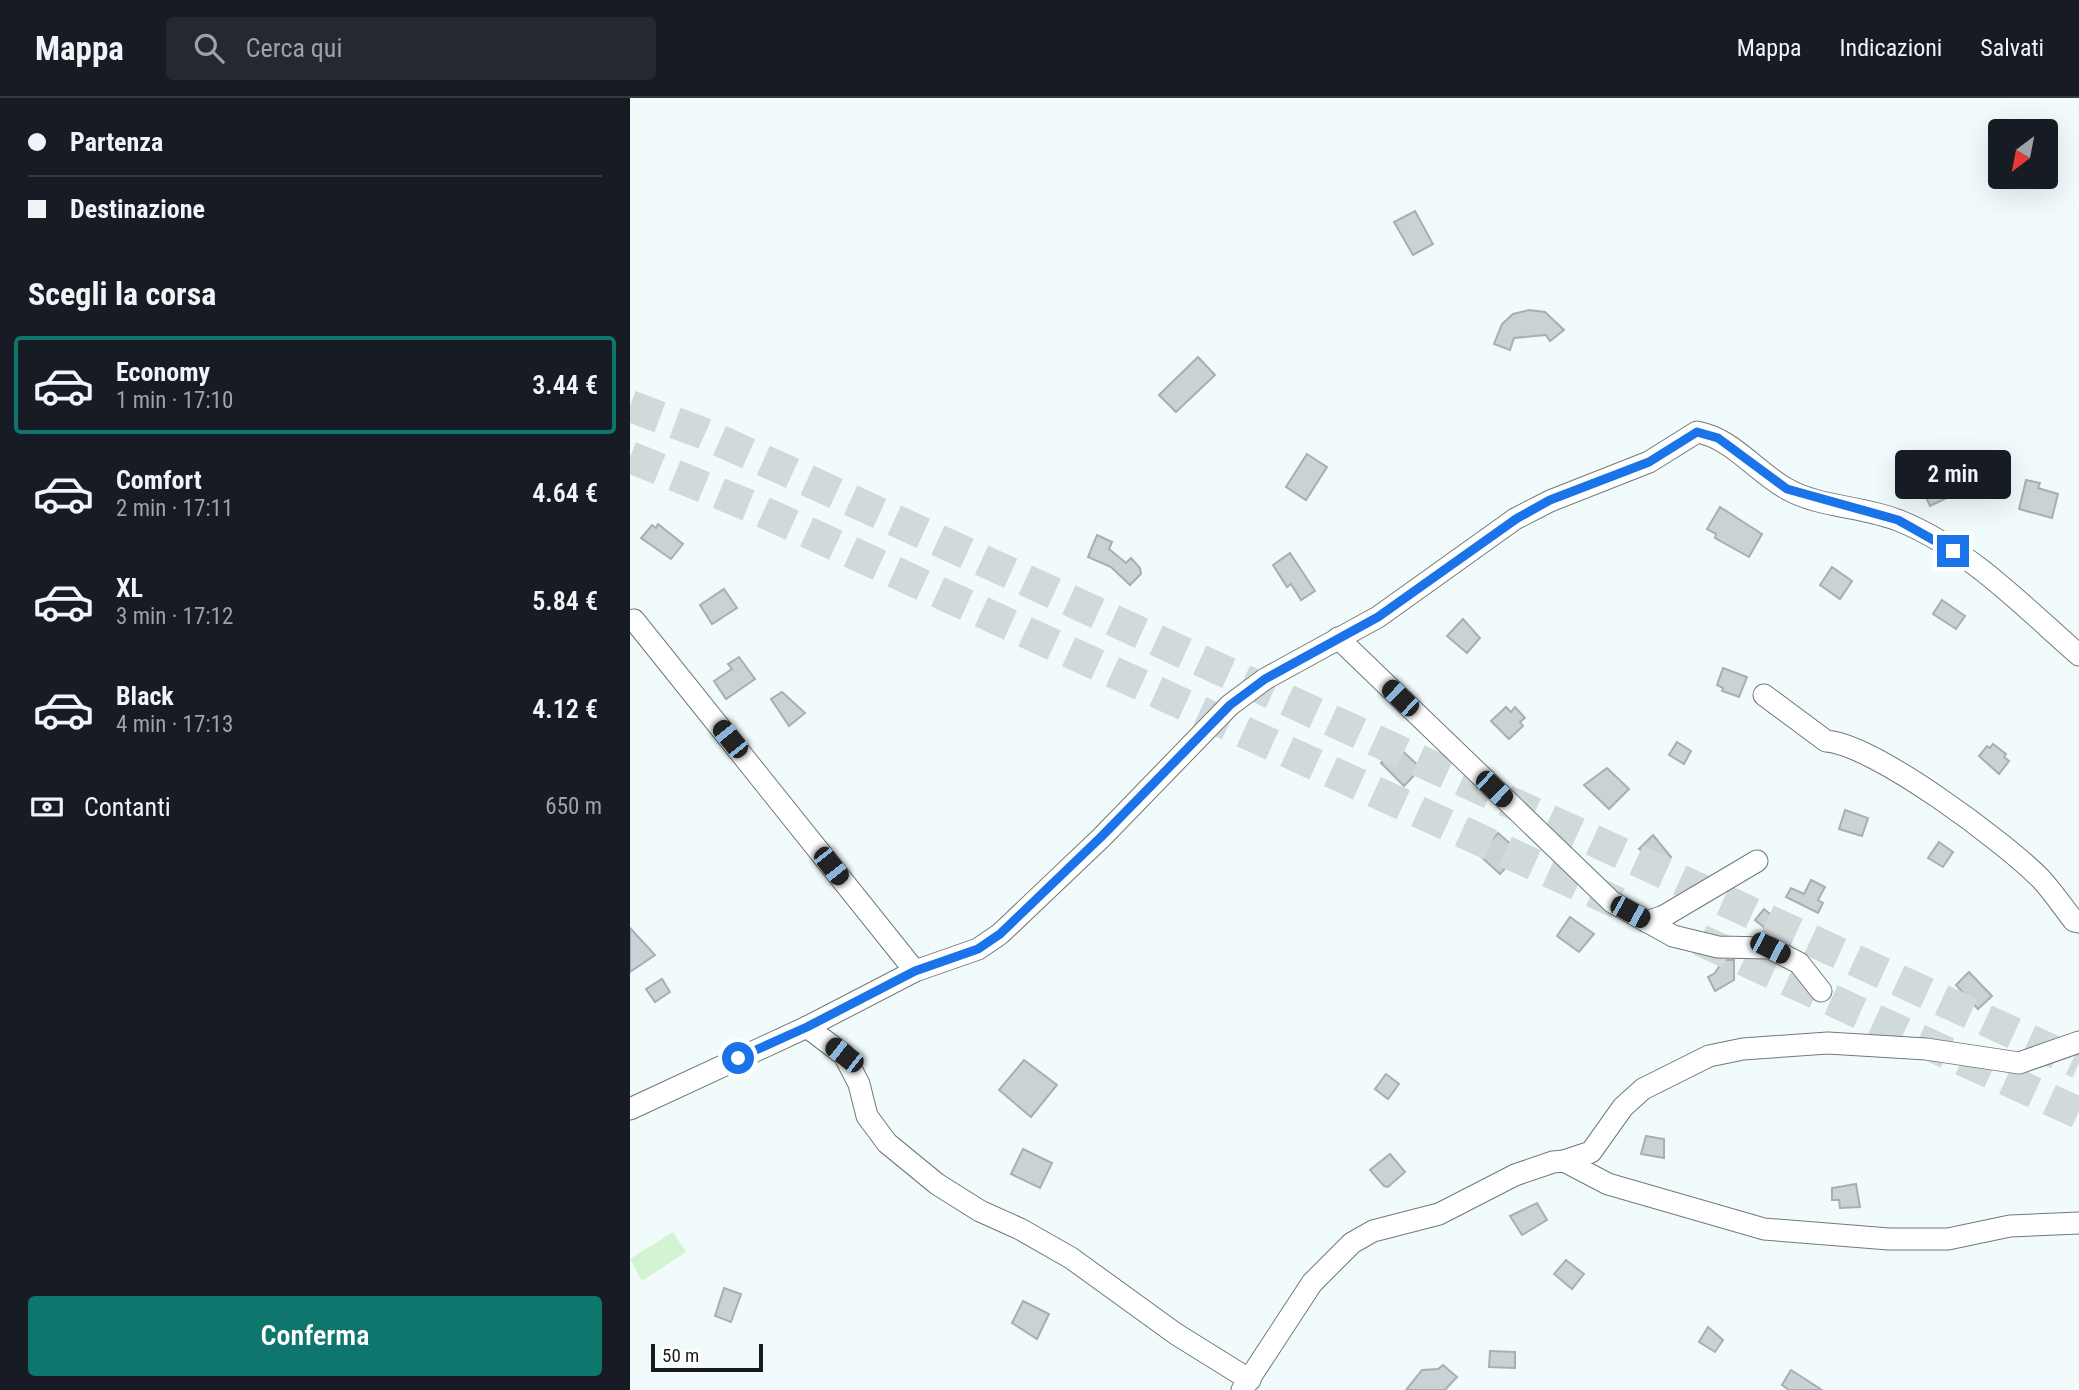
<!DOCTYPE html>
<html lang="it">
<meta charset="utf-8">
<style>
:root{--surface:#171b24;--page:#242831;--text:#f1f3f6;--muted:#9ea1a6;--line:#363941;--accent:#0f766e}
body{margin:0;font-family:"Roboto Condensed",sans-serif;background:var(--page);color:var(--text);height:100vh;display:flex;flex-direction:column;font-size:26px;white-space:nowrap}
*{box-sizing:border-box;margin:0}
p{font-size:23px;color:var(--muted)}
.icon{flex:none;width:38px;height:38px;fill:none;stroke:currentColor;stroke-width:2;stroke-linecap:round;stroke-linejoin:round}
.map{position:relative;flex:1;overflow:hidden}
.details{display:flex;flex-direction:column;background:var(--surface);width:630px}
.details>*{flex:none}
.top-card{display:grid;align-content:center;height:154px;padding:0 28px;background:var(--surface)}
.needle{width:46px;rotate:212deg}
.buttons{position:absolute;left:1358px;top:21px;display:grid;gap:14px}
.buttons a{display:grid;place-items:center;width:70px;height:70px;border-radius:7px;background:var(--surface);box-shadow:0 7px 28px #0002;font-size:35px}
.scale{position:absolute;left:21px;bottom:18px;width:112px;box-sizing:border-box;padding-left:7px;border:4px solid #191c1c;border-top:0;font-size:19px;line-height:24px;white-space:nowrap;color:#191c1c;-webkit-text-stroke:5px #fff;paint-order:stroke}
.end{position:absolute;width:32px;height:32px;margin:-16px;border:9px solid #1a73e8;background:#fff;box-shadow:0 0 0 4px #fff}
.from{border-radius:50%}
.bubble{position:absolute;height:49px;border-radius:7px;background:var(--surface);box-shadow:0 7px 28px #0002;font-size:23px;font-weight:600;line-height:49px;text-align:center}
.car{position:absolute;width:21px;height:42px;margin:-21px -10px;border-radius:9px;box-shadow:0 0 5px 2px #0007;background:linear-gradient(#222 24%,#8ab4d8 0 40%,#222 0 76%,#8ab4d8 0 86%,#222 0)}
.top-card b{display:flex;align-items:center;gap:24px;height:66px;font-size:26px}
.top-card b+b{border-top:2px solid var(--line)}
.top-card i{width:18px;height:18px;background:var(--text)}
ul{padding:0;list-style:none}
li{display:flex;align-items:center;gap:21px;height:98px;margin:0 14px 10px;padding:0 14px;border:4px solid transparent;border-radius:7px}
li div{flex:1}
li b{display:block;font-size:26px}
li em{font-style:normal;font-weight:600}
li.on{border-color:var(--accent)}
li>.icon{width:63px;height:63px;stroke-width:1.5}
h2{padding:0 28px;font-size:32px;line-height:84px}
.pay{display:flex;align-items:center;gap:18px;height:77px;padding:0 28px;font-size:26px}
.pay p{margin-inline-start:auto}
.primary-button{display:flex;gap:14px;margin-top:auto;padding:14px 28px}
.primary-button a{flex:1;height:80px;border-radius:7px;background:var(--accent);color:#fff;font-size:28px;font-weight:600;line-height:80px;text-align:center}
header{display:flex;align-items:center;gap:42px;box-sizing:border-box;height:98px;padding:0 35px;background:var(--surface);border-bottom:2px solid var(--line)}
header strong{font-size:33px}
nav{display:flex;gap:38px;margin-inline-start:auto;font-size:24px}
.search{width:490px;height:63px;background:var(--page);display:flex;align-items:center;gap:18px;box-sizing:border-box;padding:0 24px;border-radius:7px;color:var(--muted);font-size:26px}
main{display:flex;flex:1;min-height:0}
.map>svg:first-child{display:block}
.green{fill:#d3f4d2}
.building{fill:#cad2d6;stroke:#a8afb3;stroke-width:2}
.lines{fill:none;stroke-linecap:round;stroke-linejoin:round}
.highway-tunnel{stroke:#d1dada;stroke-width:32;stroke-dasharray:32 16;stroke-linecap:butt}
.minor-casing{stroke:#71797a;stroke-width:23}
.minor{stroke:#fff;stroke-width:21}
.route{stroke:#1a73e8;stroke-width:9}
</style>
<header>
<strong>Mappa</strong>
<div class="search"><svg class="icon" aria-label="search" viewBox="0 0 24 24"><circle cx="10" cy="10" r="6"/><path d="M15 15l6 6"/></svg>Cerca qui</div>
<nav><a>Mappa</a><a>Indicazioni</a><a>Salvati</a></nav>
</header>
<main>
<section class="details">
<div class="top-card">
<b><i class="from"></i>Partenza</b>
<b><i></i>Destinazione</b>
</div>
<h2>Scegli la corsa</h2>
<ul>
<li class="on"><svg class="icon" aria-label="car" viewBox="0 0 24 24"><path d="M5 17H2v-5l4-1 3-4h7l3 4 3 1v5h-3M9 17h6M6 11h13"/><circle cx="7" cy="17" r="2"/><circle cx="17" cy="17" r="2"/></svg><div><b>Economy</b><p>1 min · 17:10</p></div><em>3.44 €</em></li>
<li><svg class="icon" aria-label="car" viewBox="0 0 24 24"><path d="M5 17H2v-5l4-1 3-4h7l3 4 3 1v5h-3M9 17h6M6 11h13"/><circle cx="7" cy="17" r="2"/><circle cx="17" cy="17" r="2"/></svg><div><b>Comfort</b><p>2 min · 17:11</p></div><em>4.64 €</em></li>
<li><svg class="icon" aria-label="car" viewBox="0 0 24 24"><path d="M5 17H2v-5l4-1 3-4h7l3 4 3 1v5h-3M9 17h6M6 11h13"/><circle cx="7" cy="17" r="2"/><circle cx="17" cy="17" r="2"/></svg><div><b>XL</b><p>3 min · 17:12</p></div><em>5.84 €</em></li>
<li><svg class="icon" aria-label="car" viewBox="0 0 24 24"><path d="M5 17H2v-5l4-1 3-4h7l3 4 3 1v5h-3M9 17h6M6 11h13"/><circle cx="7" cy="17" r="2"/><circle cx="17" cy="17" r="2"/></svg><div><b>Black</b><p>4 min · 17:13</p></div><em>4.12 €</em></li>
</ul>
<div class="pay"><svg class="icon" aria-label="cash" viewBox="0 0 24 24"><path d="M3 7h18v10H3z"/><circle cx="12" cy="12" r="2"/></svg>Contanti<p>650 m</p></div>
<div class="primary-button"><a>Conferma</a></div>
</section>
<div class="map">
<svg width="1449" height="1292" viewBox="0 0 1449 1292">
<rect width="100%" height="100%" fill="#f1fbfb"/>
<polygon class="green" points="43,1134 56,1154 12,1183 0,1161"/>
<g class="building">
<polygon points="785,113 803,146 783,157 764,124"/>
<polygon points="899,212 915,214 934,232 920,243 916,237 884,240 880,252 864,246 872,226 883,216"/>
<polygon points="568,259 585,277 546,314 529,297"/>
<polygon points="677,356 697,369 676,402 656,389"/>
<polygon points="1315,381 1323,397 1300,408 1293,393"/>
<polygon points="1396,382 1410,385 1408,390 1428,396 1422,420 1389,411"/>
<polygon points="1090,409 1132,436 1119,459 1085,440 1086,436 1077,431"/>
<polygon points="28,426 53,446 41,461 11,440 22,427 26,430"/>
<polygon points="467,437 482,444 479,451 496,465 501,460 510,470 511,476 500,487 481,469 458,459"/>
<polygon points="660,455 685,493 671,502 661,486 657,489 643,467"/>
<polygon points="1202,469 1222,483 1210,501 1190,487"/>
<polygon points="94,491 107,510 82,526 70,507"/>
<polygon points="1312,502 1335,518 1326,531 1303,516"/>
<polygon points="833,521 850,540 837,555 817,538"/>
<polygon points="109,559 125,581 96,601 84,583 102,571 98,566"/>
<polygon points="1093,570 1117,579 1109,599 1092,593 1093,590 1087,587"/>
<polygon points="152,594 175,615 159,628 141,601"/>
<polygon points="876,609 881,614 885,609 895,620 890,624 893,628 879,641 861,623"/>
<polygon points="1047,644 1061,653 1054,666 1039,657"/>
<polygon points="1363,646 1376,656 1374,659 1379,663 1369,676 1349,658 1357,648 1360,650"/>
<polygon points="767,648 791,670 774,688 751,665"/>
<polygon points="977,670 999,691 979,711 954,687"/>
<polygon points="1215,712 1238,720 1232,738 1209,731"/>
<polygon points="868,735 890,754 870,776 849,757"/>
<polygon points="1023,737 1041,759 1032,768 1009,751"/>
<polygon points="1309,744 1323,754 1313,769 1298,760"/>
<polygon points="1181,782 1195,789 1188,802 1193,805 1188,815 1156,799 1161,790 1174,796"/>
<polygon points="1134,811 1148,823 1140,834 1125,822"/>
<polygon points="940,819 964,836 949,854 927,838"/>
<polygon points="0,830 25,857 0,874"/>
<polygon points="1093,862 1104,862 1104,882 1085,893 1078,879 1085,875"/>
<polygon points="1339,874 1362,898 1348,911 1326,887"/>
<polygon points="32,881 40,894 25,904 16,891"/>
<polygon points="394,962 427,987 401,1019 369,992"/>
<polygon points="756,976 769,986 758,1001 745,991"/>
<polygon points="1016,1038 1034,1041 1034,1060 1011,1056"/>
<polygon points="393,1051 422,1065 410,1090 381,1076"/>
<polygon points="760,1056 775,1074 758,1089 754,1088 740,1072"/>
<polygon points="1226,1086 1230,1109 1210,1110 1209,1102 1202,1102 1202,1090"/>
<polygon points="907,1105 917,1122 892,1137 880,1118"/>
<polygon points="936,1162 954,1176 942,1191 924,1176"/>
<polygon points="94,1190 111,1196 101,1224 85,1218"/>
<polygon points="393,1203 419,1216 407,1241 382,1225"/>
<polygon points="1078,1229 1093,1242 1085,1254 1069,1244"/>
<polygon points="860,1253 885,1254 885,1270 859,1269"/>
<polygon points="813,1267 827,1279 815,1292 776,1292 792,1272 808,1271"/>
<polygon points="1161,1272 1192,1292 1159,1292 1152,1287"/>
</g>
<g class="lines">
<g class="highway-tunnel">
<polyline points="0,308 70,334 155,372 1449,965"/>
<polyline points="0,359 120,408 988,805"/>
<polyline points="1070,842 1449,1015"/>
</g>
<g class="minor-casing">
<g id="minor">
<polyline points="4,522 285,873"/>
<polyline points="708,540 982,804 1043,838 1088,849 1140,850 1169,865 1191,893"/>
<path d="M1134,597L1196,643C1244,646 1376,745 1411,781C1423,794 1433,809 1444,823L1449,824"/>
<polyline points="1017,824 1034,818 1127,763"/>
<polyline points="177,929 214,957 229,986 237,1018 257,1045 307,1086 350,1113 390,1131 441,1160 546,1236 620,1282"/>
<path d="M0,1011L177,929L285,873L348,851L370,836L472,739L600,607L635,581L748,519L885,421L920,403L1019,364L1067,334C1102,340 1126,374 1157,391C1191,410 1234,408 1270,423C1339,451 1394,509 1449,557"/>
<polyline points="934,1063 961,1054 993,1009 1013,991 1079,958 1113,951 1198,945 1296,951 1389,965 1449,944"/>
<polyline points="612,1292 682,1185 722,1145 743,1133 809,1116 885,1077 923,1064 934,1063 978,1086 1134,1131 1259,1141 1318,1141 1380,1128 1449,1125"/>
</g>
</g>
<use href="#minor" class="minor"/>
</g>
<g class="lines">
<polyline class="route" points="108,960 177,929 285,873 348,851 370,836 472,738 600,607 635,581 748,519 886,421 920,402 1019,364 1067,334 1088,340 1157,391 1268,422 1323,453"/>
</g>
</svg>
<div class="buttons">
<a><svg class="needle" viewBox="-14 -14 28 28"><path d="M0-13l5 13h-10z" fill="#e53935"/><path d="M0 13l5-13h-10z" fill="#9ea1a6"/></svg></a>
</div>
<div class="scale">50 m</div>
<i class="end from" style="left:108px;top:960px"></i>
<i class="end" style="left:1323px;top:453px"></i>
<div class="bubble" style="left:1265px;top:352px;width:116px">2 min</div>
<i class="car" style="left:770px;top:600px;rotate:314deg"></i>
<i class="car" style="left:100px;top:641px;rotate:321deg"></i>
<i class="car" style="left:864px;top:691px;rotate:134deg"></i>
<i class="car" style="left:201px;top:768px;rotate:142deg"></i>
<i class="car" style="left:1000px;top:814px;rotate:119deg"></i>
<i class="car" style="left:1140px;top:850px;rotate:117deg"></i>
<i class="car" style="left:214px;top:957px;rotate:308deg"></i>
</div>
</main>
